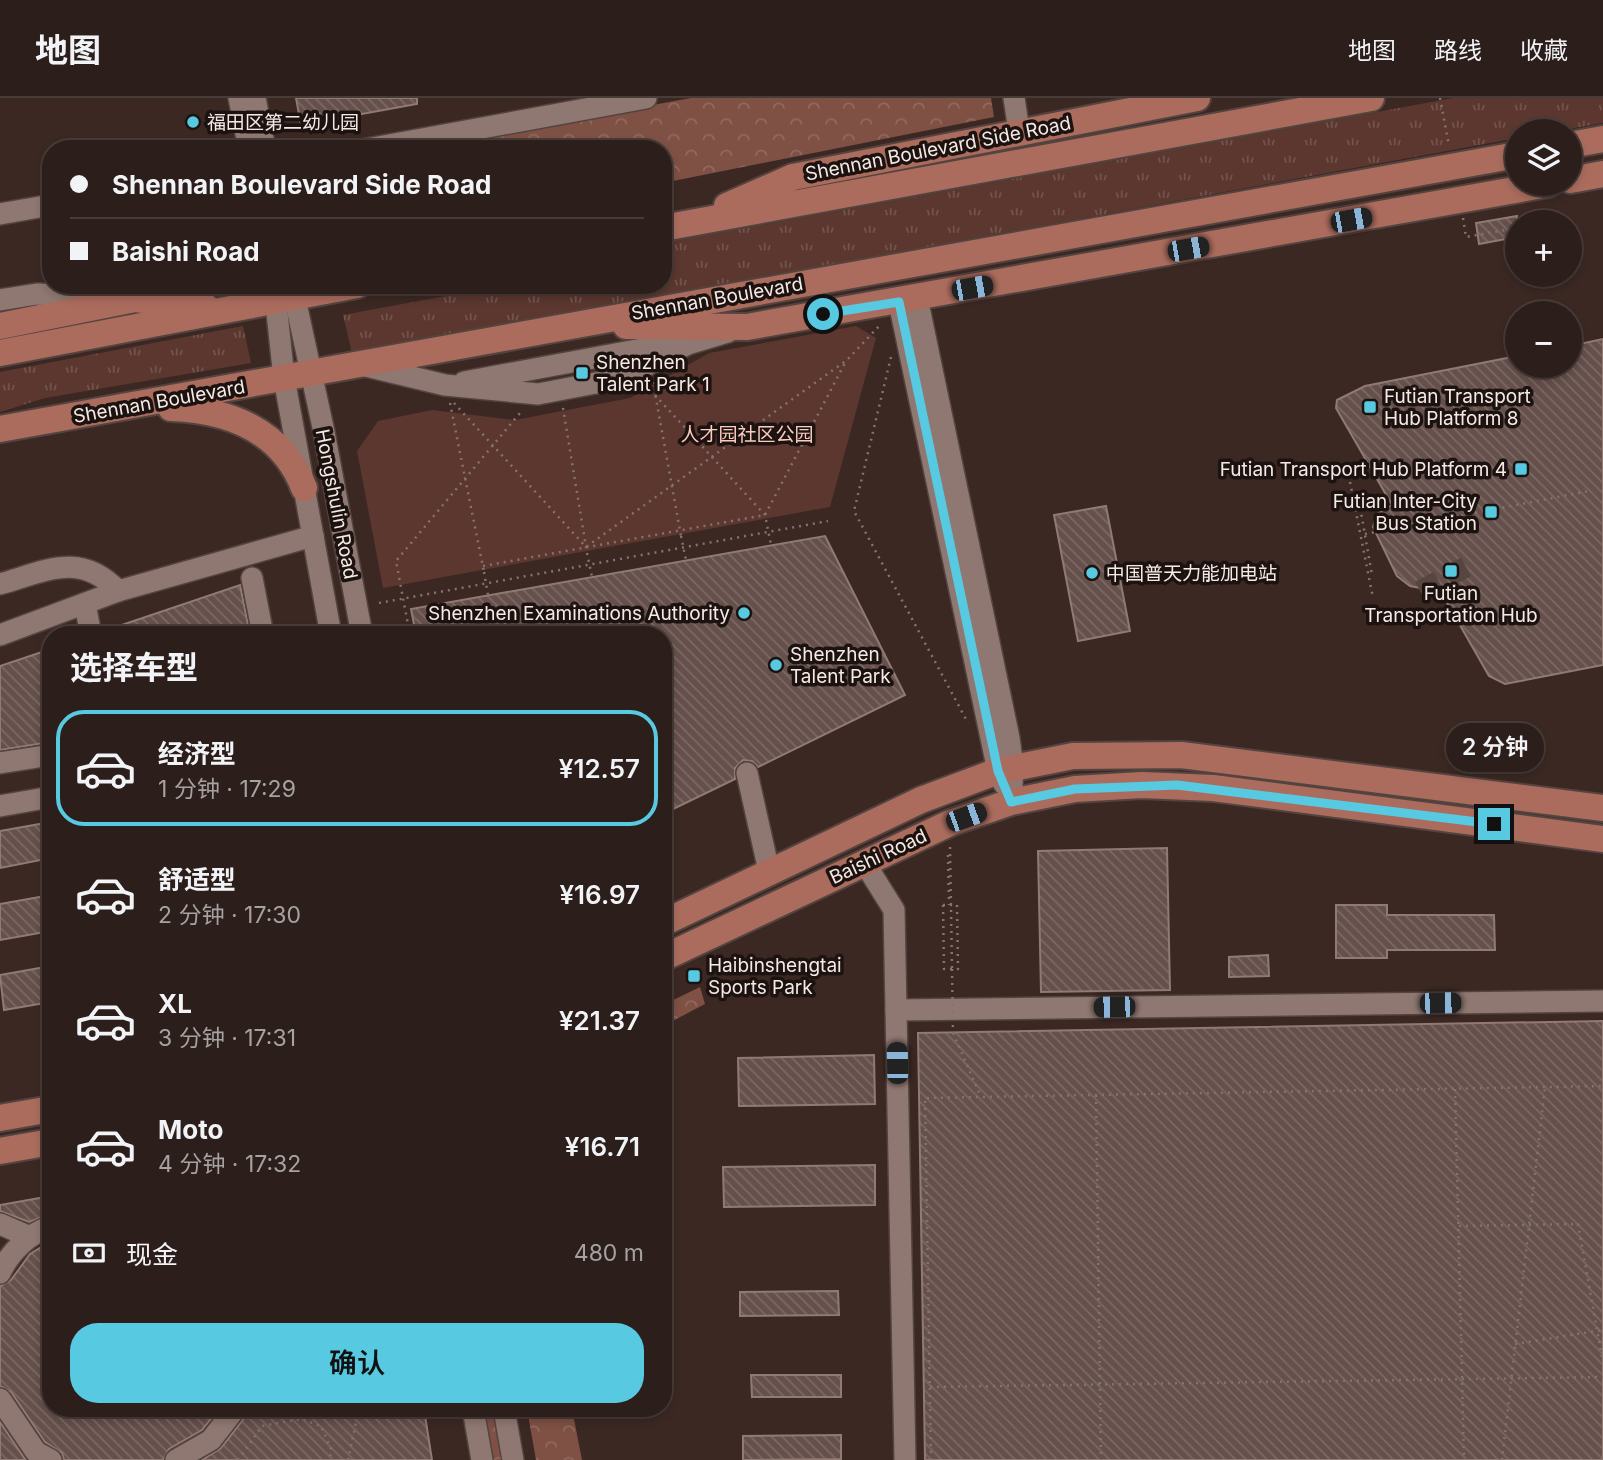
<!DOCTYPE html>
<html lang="zh">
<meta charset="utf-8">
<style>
:root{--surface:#2c1e1a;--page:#382b27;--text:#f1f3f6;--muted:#a6a2a2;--line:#483c39;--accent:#57c9e1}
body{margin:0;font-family:Inter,"Noto Sans SC",sans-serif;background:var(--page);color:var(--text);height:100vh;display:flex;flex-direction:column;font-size:26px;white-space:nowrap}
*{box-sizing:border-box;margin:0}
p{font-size:23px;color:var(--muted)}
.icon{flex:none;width:38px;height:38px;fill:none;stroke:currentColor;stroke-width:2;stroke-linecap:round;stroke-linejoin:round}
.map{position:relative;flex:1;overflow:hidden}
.side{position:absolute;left:42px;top:528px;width:630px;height:791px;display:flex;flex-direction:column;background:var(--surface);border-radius:28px;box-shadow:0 4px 10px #0003,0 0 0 2px var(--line)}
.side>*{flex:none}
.banner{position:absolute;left:42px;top:42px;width:630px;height:154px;border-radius:28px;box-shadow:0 4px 10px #0003,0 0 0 2px var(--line);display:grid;align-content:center;height:154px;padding:0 28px;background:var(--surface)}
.fabs{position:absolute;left:1505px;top:21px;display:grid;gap:14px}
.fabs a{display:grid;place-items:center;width:77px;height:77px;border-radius:50%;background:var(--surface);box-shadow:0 4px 10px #0003,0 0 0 2px var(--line);font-size:35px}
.end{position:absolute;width:32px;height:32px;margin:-16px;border:9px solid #57c9e1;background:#111;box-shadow:0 0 0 4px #111}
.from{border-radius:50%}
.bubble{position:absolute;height:49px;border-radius:24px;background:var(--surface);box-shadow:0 4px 10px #0003,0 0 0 2px var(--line);font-size:23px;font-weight:600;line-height:49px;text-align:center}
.car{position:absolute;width:21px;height:42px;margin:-21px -10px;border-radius:9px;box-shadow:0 0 5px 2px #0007;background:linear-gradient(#222 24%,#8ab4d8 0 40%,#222 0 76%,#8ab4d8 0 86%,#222 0)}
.banner b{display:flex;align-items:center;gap:24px;height:66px;font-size:26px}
.banner b+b{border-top:2px solid var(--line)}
.banner i{width:18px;height:18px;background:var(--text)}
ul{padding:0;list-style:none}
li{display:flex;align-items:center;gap:21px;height:116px;margin:0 14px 10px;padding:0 14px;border:4px solid transparent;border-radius:28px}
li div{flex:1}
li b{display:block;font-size:26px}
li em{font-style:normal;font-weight:600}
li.active{border-color:var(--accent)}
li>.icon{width:63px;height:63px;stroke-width:1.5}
h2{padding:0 28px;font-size:32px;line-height:84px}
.pay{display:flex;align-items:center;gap:18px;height:77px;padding:0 28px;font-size:26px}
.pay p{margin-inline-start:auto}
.action{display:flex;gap:14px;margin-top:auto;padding:14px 28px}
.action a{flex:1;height:80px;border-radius:28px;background:var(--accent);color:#111;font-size:28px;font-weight:600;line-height:80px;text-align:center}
header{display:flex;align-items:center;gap:42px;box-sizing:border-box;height:98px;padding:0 35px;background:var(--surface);border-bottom:2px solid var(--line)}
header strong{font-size:33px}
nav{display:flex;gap:38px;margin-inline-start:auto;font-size:24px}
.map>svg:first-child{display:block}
.grass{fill:url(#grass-tufts)}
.forest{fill:url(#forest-crowns)}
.park{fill:#5b372f}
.building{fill:url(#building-back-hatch);stroke:#917a74;stroke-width:2}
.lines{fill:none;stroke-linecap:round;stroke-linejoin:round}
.minor-tunnel{stroke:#574540;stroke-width:21;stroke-dasharray:21 10;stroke-linecap:butt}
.minor-casing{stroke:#544440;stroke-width:24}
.major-casing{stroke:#544440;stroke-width:30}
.path{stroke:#84736f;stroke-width:2.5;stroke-dasharray:2 5;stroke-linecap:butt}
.minor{stroke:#8f7872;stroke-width:21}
.major{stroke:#ab6c5d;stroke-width:26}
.path-bridge{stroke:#84736f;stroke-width:2.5;stroke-dasharray:2 5;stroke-linecap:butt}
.route{stroke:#57c9e1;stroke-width:9}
.poi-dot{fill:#57c9e1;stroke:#1c1311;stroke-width:2.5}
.labels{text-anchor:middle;stroke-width:7;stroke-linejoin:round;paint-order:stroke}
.poi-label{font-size:19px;fill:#f6e9e5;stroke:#1c1311;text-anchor:start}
.street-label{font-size:19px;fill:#f6e9e5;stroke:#1c1311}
.park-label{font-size:19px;fill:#fccbbf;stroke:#1c1311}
</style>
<header>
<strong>地图</strong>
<nav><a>地图</a><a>路线</a><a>收藏</a></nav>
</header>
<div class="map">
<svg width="1603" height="1362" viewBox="0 0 1603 1362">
<defs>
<pattern id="grass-tufts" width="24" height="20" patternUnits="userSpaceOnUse" patternTransform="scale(1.75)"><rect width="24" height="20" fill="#5b372f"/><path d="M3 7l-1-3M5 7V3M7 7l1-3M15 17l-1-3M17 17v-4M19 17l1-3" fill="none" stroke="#73544d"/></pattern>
<pattern id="forest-crowns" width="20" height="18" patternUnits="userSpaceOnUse" patternTransform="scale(1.75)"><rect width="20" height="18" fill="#7f5044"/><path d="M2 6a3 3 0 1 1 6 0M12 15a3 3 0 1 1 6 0" fill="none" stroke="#92695f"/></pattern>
<pattern id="building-back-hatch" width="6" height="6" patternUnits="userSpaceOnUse" patternTransform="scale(1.75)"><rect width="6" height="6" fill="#65504b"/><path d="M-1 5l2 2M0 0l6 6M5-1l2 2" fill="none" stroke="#7c6965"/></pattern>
</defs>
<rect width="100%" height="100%" fill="#3b2823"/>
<g class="grass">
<polygon points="1453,0 1603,0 1603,25 1557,33 1517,33 1517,40 352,255 343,217 505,187 663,187 664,145"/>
<polygon points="243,228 251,265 45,300 0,314 0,274"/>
</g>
<g class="forest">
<polygon points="691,0 991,0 994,19 663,85 663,51 412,51"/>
<polygon points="700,889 705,906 663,928 663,907"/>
<polygon points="479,1311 493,1311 503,1362 489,1362"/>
<polygon points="527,1311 572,1311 582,1362 536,1362"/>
</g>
<polygon class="park" points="856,228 876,240 830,409 383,490 357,353 378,323 432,312 515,322 630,300 709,255"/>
<g class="building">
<polygon points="296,0 417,0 417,6 301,27"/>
<polygon points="1517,118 1517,139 1479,146 1476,125"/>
<polygon points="1603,241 1603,567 1505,586 1489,578 1441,494 1410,488 1397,478 1373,429 1377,416 1392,407 1336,310 1337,302 1365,288 1517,258 1517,268 1570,268 1570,248"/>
<polygon points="1106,408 1130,533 1078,543 1054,417"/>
<polygon points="825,438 905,597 758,669 752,663 743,662 735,670 735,681 663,716 663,537 416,537 411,511"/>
<polygon points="240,487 250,537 104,537 104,533"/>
<polygon points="51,551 51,644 0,652 0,568"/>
<polygon points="51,724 51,760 0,770 0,733"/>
<polygon points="1167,750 1170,892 1041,894 1038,753"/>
<polygon points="51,797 51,833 0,842 0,806"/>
<polygon points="1336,807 1387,807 1387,817 1494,817 1495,852 1387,852 1387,860 1336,860"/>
<polygon points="1268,857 1269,878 1229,879 1229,859"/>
<polygon points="51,868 51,904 4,912 0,877"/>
<polygon points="1603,923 1603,1362 925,1362 918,935"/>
<polygon points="874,957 875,1006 739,1008 738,960"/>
<polygon points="875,1067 875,1107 724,1109 723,1069"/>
<polygon points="51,1098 51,1116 29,1124 0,1113 0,1107"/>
<polygon points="51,1143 51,1311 219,1311 202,1332 169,1351 163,1362 64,1362 62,1355 45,1344 11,1294 0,1288 0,1188 11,1182 30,1156"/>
<polygon points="838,1193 839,1217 740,1218 740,1194"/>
<polygon points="751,1277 841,1277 841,1299 752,1299"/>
<polygon points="248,1311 424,1311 432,1362 202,1362 221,1350 245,1319"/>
<polygon points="0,1324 25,1361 26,1362 0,1362"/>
<polygon points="841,1337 841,1361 743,1362 743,1338"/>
</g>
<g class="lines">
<polyline class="minor-tunnel" points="1420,493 1466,469"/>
<g class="minor-casing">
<g id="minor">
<polyline points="239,0 249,51"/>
<polyline points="255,0 265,51"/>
<polyline points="1014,0 1019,33"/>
<polyline points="367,51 646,0"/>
<polyline points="0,116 51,107"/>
<polyline points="274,187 284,280 331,537"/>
<polyline points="292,187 324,334 362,537"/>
<polyline points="917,200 1009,640 1013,669 1011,704"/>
<polyline points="0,202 37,196 112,199"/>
<polyline points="899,204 998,673 1004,686"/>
<polyline points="362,267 445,287 538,296 622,280 688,246 728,234"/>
<polyline points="464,284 674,245"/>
<polyline points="252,480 263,537"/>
<path d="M0,486C46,473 80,453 118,493"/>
<polyline points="85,506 91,537"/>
<polyline points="0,537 118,493 313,438"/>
<polyline points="0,665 51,657"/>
<polyline points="747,675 769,773"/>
<polyline points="0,708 51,699"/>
<polyline points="864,764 894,812 905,1362"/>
<polyline points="896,912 1603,903"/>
<polyline points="0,1126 30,1139"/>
<path d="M0,1175C9,1156 29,1134 51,1129"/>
<polyline points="0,1301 36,1354 51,1362"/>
<polyline points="473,1311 482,1362"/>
<polyline points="504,1311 513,1362"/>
<polyline points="176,1362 211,1342 235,1311"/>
</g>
</g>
<g class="major-casing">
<g id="major">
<polyline points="1570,47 1603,41"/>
<polyline points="1570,82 1603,76"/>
<polyline points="727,108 793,79 1197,0"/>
<polyline points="663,130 1371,0"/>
<polyline points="0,228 135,201 206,209"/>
<polyline points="626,228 747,229 1548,86"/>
<polyline points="0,255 357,187"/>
<path d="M171,310C230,312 282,333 304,390"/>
<polyline points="0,331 1517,57"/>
<polyline points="663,825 921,702 998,673 1073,658 1181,657 1603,710"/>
<polyline points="663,860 950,725 1011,704 1075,691 1142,687 1213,690 1603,741"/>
<polyline points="0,1020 51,1011"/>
<polyline points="0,1053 51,1044"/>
</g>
</g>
<g class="path">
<polyline points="1440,0 1449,48"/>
<polyline points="1463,120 1466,139 1517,130"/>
<polyline points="891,259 854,413 968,625"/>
<polyline points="653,284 681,438"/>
<polyline points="655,297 765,417 766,422"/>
<polyline points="450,305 484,474"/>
<polyline points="454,305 586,449 847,262 881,226"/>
<polyline points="563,310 587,455"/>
<polyline points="1350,384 1373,500"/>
<polyline points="1359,403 1372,477"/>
<polyline points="1365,436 1589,393"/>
<polyline points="483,468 765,417 845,265"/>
<polyline points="379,505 828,423"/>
<polyline points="410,537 396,463 520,315"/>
<polyline points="950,749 952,871"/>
<polyline points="948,757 949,807"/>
<polyline points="953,935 981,999"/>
<polyline points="1455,991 1464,1362"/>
<polyline points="1096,997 1101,1362"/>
<polyline points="1459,1128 1578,1126 1603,1265"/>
<polyline points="1515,1246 1603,1232"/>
<polyline points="930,1289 1603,1279"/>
<polyline points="238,1362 262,1328 301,1321 321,1328 331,1351 330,1362"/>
<polyline points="348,1362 359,1311"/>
<polyline points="931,1362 925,1000 1603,988"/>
<polyline points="1502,1362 1545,989"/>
</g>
<use href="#minor" class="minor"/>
<use href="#major" class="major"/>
<g class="path-bridge">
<polyline points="766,422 771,447"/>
<polyline points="681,438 686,462"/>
<polyline points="587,455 592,479"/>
<polyline points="484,474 488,497"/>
<polygon points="943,807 957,807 958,871 944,871"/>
<polyline points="952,871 953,935"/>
</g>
</g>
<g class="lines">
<polyline class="route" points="823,216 899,204 998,673 1011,704 1075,691 1177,687 1494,726"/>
</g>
<g class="poi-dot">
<circle cx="193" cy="24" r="7"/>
<rect x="575" y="268" width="14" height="14" rx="3.5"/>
<rect x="1363" y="302" width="14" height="14" rx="3.5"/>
<rect x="1514" y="364" width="14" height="14" rx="3.5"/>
<rect x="1484" y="407" width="14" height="14" rx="3.5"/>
<rect x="1444" y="466" width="14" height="14" rx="3.5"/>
<circle cx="1092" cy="475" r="7"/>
<circle cx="744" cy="515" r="7"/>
<circle cx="776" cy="567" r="7"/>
<rect x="687" y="871" width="14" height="14" rx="3.5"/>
</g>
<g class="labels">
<g class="poi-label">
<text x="207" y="31">福田区第二幼儿园</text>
<text x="596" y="271">Shenzhen<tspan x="596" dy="22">Talent Park 1</tspan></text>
<text x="1384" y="305">Futian Transport<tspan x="1384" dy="22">Hub Platform 8</tspan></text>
<text x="1507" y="378" text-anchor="end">Futian Transport Hub Platform 4</text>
<text x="1477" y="410" text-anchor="end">Futian Inter-City<tspan x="1477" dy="22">Bus Station</tspan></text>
<text x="1106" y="482">中国普天力能加电站</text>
<text x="1451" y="502" text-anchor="middle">Futian<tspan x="1451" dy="22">Transportation Hub</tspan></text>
<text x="730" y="522" text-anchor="end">Shenzhen Examinations Authority</text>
<text x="790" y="563">Shenzhen<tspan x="790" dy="22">Talent Park</tspan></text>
<text x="708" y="874">Haibinshengtai<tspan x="708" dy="22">Sports Park</tspan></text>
</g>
<g class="street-label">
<text transform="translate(938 50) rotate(-11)" y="7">Shennan Boulevard Side Road</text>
<text transform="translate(717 200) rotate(-10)" y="7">Shennan Boulevard</text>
<text transform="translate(159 303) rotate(-10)" y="7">Shennan Boulevard</text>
<text transform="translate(337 406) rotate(79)" y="7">Hongshulin Road</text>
<text transform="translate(878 758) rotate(-25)" y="7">Baishi Road</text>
</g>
<g class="park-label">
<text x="747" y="343">人才园社区公园</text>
</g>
</g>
</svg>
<div class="fabs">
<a><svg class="icon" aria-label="layers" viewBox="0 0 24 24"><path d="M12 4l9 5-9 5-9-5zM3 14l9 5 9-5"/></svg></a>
<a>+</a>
<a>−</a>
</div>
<i class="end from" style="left:823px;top:216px"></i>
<i class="end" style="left:1494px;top:726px"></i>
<div class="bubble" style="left:1446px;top:625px;width:98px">2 分钟</div>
<i class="car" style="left:1351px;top:122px;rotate:80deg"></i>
<i class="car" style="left:1188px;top:151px;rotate:80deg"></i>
<i class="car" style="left:972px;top:190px;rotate:80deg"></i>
<i class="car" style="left:966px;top:719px;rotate:70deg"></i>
<i class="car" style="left:1440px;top:905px;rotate:89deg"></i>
<i class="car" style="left:1114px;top:909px;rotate:269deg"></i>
<i class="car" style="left:897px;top:965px;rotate:359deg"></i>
<div class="banner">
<b><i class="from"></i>Shennan Boulevard Side Road</b>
<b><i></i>Baishi Road</b>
</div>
<section class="side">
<h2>选择车型</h2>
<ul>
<li class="active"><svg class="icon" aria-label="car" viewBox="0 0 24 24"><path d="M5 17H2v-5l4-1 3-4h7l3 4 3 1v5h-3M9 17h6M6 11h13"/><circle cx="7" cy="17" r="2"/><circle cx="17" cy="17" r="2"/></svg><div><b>经济型</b><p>1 分钟 · 17:29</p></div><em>¥12.57</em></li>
<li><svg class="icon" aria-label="car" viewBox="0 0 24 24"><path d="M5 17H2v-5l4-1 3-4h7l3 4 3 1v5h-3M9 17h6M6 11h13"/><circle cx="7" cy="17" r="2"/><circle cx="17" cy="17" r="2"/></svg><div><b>舒适型</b><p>2 分钟 · 17:30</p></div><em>¥16.97</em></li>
<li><svg class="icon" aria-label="car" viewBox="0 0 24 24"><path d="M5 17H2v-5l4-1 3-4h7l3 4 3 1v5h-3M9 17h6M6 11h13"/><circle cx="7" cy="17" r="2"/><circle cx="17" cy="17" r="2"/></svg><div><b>XL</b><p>3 分钟 · 17:31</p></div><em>¥21.37</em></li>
<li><svg class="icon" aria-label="car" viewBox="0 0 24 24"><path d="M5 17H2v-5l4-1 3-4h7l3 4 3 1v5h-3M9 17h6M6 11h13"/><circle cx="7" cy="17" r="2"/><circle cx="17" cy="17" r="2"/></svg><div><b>Moto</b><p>4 分钟 · 17:32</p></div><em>¥16.71</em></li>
</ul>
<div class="pay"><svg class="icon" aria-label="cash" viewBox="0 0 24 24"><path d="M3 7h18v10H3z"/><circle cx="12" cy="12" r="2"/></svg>现金<p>480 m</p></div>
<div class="action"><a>确认</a></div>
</section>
</div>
